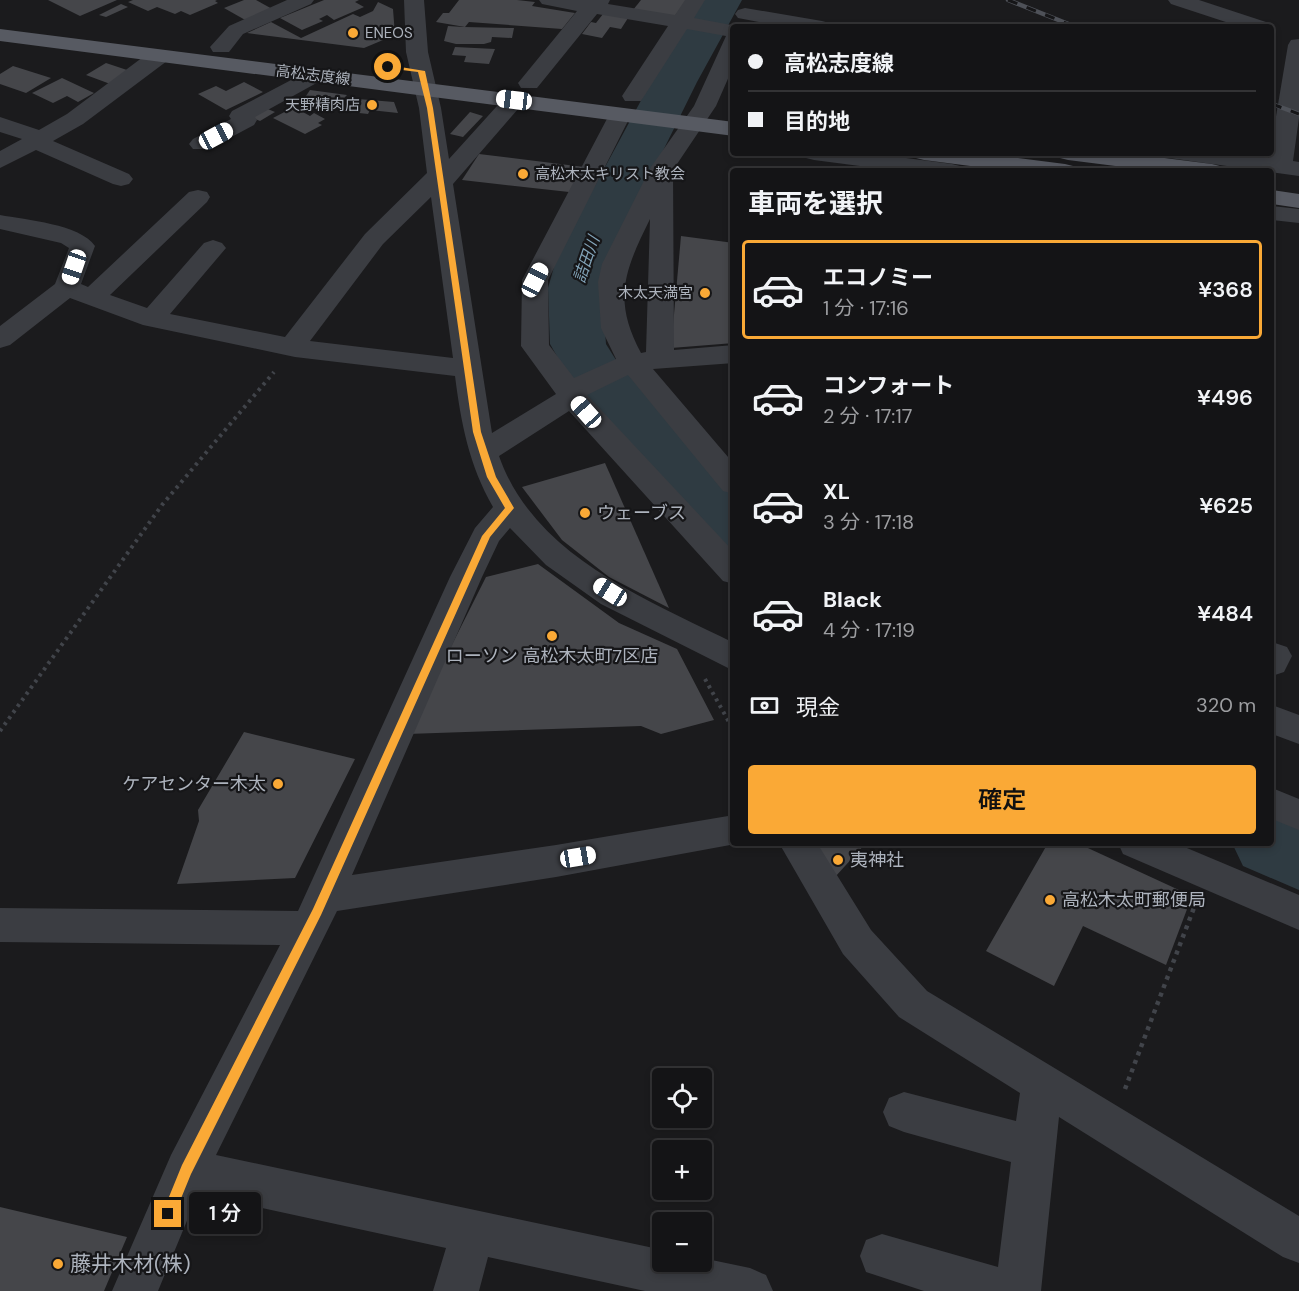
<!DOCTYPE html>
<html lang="ja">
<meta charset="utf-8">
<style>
:root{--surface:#141416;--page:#212123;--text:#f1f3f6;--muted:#9d9ea1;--line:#333335;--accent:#faa936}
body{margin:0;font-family:"DM Sans","Noto Sans JP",sans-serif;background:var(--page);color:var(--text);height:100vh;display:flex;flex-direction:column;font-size:22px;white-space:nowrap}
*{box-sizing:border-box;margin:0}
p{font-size:20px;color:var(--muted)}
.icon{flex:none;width:33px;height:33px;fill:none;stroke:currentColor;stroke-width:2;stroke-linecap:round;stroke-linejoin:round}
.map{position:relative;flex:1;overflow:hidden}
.side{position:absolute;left:730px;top:168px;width:544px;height:678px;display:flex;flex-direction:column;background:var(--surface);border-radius:6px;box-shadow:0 3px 9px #0003,0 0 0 2px var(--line)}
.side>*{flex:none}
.hud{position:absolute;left:730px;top:24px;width:544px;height:132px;border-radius:6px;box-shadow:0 3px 9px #0003,0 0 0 2px var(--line);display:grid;align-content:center;height:132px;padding:0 18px;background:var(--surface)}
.fabs{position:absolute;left:652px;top:1068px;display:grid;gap:12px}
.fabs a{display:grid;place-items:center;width:60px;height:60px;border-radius:6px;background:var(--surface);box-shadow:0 3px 9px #0003,0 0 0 2px var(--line);font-size:30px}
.end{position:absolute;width:27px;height:27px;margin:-14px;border:8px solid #faa936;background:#111;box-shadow:0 0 0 3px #111}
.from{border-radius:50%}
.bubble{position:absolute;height:42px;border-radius:6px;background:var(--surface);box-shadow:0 3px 9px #0003,0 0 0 2px var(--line);font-size:20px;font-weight:600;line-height:42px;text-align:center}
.car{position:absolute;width:18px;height:36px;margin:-18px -9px;border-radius:8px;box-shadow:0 0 4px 2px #0007;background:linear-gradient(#fff 24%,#345 0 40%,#fff 0 76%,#345 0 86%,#fff 0)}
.hud b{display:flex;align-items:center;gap:21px;height:57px;font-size:22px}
.hud b+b{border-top:2px solid var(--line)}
.hud i{width:15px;height:15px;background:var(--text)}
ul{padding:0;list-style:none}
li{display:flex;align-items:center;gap:18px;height:99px;margin:0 12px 9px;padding:0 6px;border:3px solid transparent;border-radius:6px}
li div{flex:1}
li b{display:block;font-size:22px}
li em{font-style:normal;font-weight:600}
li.active{border-color:var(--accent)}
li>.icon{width:54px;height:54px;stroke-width:1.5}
h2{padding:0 18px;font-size:27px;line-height:72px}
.pay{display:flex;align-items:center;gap:15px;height:66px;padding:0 18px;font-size:22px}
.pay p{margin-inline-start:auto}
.action{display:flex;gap:12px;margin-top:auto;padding:12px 18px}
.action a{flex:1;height:69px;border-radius:6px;background:var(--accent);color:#111;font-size:24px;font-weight:600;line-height:69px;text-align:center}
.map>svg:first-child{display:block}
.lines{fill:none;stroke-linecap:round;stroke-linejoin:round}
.river{fill:#2f3b42;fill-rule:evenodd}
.building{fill:#45464a}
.path-far1{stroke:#41444a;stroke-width:4;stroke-dasharray:3 4.5;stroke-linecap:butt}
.path{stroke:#41444a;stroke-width:4.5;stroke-dasharray:4 5;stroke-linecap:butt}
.minor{fill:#3b3d42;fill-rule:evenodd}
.major{fill:#575a62;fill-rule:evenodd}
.rail-casing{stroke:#4e5158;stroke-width:4.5}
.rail{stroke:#161618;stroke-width:3;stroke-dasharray:10;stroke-linecap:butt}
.route{fill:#faa936}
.poi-dot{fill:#faa936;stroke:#161618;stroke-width:2}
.labels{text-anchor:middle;stroke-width:4.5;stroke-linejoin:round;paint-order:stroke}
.far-poi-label{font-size:15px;fill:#adb3bd;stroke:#161618;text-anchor:start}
.far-street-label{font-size:15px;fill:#adb3bd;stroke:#161618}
.far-water-label{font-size:16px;font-style:italic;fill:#83a4b9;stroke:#161618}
.poi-label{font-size:18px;fill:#adb3bd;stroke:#161618;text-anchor:start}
.near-poi-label{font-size:21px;fill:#adb3bd;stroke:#161618;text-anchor:start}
</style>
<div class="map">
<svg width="1299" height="1291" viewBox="0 0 1299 1291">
<rect width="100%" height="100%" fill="#1b1b1d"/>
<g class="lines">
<g class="river">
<polygon points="700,0 742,0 697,82 611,256 602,288 606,344 616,360 734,487 734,551 711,544 566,372 550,344 548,288 557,256 651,82"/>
<polygon points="1272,811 1299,821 1299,890 1243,866 1232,843 1272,843"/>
</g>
</g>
<g class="building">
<polygon points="48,0 117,0 80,16"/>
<polygon points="133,0 217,0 215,1 218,3 190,15 181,11 175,14 157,7 148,11 128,2"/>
<polygon points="244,0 256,0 274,10 247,21 224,8"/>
<polygon points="324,0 359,0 355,2 364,7 334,20 327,15 319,19 323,21 302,30 280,18"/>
<polygon points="459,0 517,0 535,2 532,6 575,13 562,29 469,22 465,27 436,22 443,13 449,13"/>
<polygon points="641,0 687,0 674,17 633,10"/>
<polygon points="378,2 393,9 395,35 364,48 247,33 271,22 301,38 353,14 360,17 373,11"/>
<polygon points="121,4 128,7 106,17 99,15"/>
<polygon points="603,14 628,18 621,29 610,27 602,38 582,34 591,22 596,23"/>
<polygon points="448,26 464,27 514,28 512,38 492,37 491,42 484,44 456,44 444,41"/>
<polygon points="455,47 495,49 489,64 464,62 466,56 452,55"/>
<polygon points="106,63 133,72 113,85 86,75"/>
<polygon points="13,66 51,78 26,93 0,84 0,74"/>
<polygon points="62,78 94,93 78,102 67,96 53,103 32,93"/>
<polygon points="244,82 263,92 226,110 198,94 216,86 226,91"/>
<polygon points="310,90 347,95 344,98 347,98 343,104 306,96"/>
<polygon points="358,99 394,102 398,113 370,110 368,114 341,111 345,106 353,106"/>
<polygon points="263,107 275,112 260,121 248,116"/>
<polygon points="294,107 310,116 314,113 325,119 318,123 322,125 305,134 273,118"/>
<polygon points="470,112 483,116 463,137 450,134"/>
<polygon points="479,154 584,167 569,192 462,180"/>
<polygon points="681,236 734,243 734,343 671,348"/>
<polygon points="605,463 669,608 609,577 562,540 522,487"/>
<polygon points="538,564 619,623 677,649 714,720 661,734 641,726 407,734 486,577"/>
<polygon points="244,732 355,759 295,878 177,884 199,821 198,810"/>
<polygon points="814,843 866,843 835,877"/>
<polygon points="1048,843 1077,843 1192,896 1166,965 1083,926 1054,986 986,951"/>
<polygon points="0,1207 127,1237 104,1291 0,1291"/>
</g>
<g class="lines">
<g class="path-far1">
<polyline points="705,679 734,731"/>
<polyline points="0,731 162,505 274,372"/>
</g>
<polyline class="path" points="1125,1089 1195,905"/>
<g class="minor">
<polygon points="287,0 314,0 311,4 243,34 229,52 213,52 210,47 229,26"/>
<path d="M404,0H424L428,52L441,108L449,159L506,96H522L525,101L453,184L492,433L556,394L521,346L522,280L609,115L612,110H628L631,115L548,280L549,345L574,378L616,359L601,328L598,282L602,264L651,167L694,106L726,36L687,29L641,101H625L622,96L668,26L597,14L537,88H521L518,83L577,11L542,4L539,0H610L608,4L675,15L685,0H705L694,18L742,27H734V65L716,106L673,170L674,350L734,345V363L653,369L734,464V494L723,491L628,375L587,395L734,552V584L723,581L569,411L499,456C534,556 646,599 734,643V671L601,604L546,565L510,528L499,541L482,577L352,875L556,845L734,815V843H741L556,877L337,911L216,1155L663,1250V1262H702V1258L750,1268L766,1275L773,1291H645L488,1257L479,1291H433L446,1248L198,1194L158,1291H112L171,1155L280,945L0,942V908L298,911L450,577L475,528L493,507C469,465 461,423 455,376L295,357L143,325L70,298L10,345L0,348V326L55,284L69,248L61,243L0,229V215C26,220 80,224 95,246L81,284L88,287L189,192L198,190L207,192L210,197L207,202L110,295L147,308L204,243L213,240L222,243L226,248L170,314L285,337L365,234L427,173L419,108L406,52ZM431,197L453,358L310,341L383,244ZM650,219L646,352L641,353C612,299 625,270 650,219Z"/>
<polygon points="1168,0 1199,0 1269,23 1273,27 1241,27 1171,4"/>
<polygon points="745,8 822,21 829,23 833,27 785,27 738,18 735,14 738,10"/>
<polygon points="1299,39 1299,118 1293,161 1299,162 1299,176 1169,158 1165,153 1231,153 1269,158 1288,45 1291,40"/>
<polygon points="159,50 167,51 170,56 167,61 83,124 53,141 129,174 133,179 129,184 121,186 113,184 36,150 0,168 0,151 22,139 0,132 0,117 39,130 67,114 151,51"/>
<polygon points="314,68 322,70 325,75 322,80 255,117 257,120 254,125 209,149 193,149 189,144 193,139 231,119 229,116 232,111"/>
<polygon points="802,153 868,153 952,164 960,166 964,171 898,171 814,160 806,158"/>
<polygon points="1272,206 1299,209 1299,223 1272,220"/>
<polygon points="1275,643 1287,647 1292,656 1284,672 1272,676 1272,644"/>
<polygon points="1272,705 1299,715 1299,744 1272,734"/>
<polygon points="1272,788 1299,799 1299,830 1272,819"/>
<polygon points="779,843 817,843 871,930 927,991 1299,1216 1299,1263 1283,1257 1059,1117 1041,1291 924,1291 866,1272 860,1256 866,1240 882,1234 998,1267 1011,1162 904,1132 889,1126 883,1112 889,1098 904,1092 1016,1121 1020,1093 899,1017 843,954"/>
<polygon points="1118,843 1175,843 1299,895 1299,930 1123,854"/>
</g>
<g class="major">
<polygon points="0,29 734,122 734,136 0,41"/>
<polygon points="912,153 979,153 1065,164 1073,166 1077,171 1009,171 924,160 916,158"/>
<polygon points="1056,153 1125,153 1212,164 1220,166 1224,171 1155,171 1068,160 1060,158"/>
<polygon points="1272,190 1299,194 1299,208 1272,204"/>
</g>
<g class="rail-casing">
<g id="rail">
<polyline points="1008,0 1076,27"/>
<polyline points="1272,104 1299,114"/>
</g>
</g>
<use href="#rail" class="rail"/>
</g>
<polygon class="route" points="388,65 425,71 433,108 481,432 496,477 514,508 490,537 321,915 191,1174 173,1218 168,1220 162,1214 182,1165 313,909 482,536 505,508 487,477 473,432 427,108 418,72 386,68"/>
<g class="poi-dot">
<circle cx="353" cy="33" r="6"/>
<circle cx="372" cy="105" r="6"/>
<circle cx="523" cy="174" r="6"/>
<circle cx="705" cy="293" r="6"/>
<circle cx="585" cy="513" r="6"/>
<circle cx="552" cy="636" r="6"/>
<circle cx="278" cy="784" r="6"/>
<circle cx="838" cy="860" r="6"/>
<circle cx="1050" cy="900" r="6"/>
<circle cx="58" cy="1264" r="6"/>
</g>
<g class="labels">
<g class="far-poi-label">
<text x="365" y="38">ENEOS</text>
<text x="360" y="110" text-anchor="end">天野精肉店</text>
<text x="535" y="179">高松木太キリスト教会</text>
<text x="693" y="298" text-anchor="end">木太天満宮</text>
</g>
<g class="far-street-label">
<text transform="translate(313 75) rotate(7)" y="5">高松志度線</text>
</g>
<g class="far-water-label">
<text transform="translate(586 259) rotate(-71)" y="6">詰田川</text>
</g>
<g class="poi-label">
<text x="597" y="519">ウェーブス</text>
<text x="552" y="662" text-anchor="middle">ローソン 高松木太町7区店</text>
<text x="266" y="790" text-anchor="end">ケアセンター木太</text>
<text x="850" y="866">夷神社</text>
<text x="1062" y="906">高松木太町郵便局</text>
</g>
<g class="near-poi-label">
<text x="70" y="1271">藤井木材(株)</text>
</g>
</g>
</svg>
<div class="fabs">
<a><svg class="icon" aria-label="locate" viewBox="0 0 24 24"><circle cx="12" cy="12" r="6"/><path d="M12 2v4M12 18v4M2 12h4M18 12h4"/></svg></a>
<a>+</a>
<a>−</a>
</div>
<i class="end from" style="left:388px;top:67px"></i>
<i class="end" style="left:168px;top:1214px"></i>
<div class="bubble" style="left:189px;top:1192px;width:72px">1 分</div>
<i class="car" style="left:514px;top:100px;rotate:277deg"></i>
<i class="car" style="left:216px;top:136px;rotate:62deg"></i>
<i class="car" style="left:74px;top:267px;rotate:199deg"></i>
<i class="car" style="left:535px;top:280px;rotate:27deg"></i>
<i class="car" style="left:586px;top:412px;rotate:318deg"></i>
<i class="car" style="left:610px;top:592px;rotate:302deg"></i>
<i class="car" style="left:578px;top:857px;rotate:80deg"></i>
<div class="hud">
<b><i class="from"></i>高松志度線</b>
<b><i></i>目的地</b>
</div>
<section class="side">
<h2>車両を選択</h2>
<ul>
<li class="active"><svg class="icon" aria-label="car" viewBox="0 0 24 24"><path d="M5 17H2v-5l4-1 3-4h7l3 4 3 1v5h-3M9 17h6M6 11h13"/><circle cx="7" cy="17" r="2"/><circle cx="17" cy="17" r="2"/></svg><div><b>エコノミー</b><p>1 分 · 17:16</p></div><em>¥368</em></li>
<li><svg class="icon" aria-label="car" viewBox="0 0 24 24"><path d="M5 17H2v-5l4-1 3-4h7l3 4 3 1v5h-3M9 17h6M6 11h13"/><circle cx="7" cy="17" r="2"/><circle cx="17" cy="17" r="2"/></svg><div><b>コンフォート</b><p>2 分 · 17:17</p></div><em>¥496</em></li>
<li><svg class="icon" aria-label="car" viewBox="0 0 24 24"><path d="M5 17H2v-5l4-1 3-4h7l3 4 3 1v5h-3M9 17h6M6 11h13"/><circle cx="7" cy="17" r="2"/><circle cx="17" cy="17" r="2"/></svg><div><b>XL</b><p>3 分 · 17:18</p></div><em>¥625</em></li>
<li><svg class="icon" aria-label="car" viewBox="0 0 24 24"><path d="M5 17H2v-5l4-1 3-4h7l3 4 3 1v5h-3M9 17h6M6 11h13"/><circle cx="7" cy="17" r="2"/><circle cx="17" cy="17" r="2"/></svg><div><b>Black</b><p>4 分 · 17:19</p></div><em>¥484</em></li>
</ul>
<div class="pay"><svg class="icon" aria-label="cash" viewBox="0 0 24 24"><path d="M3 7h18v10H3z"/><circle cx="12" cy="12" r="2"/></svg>現金<p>320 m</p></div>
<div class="action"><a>確定</a></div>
</section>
</div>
